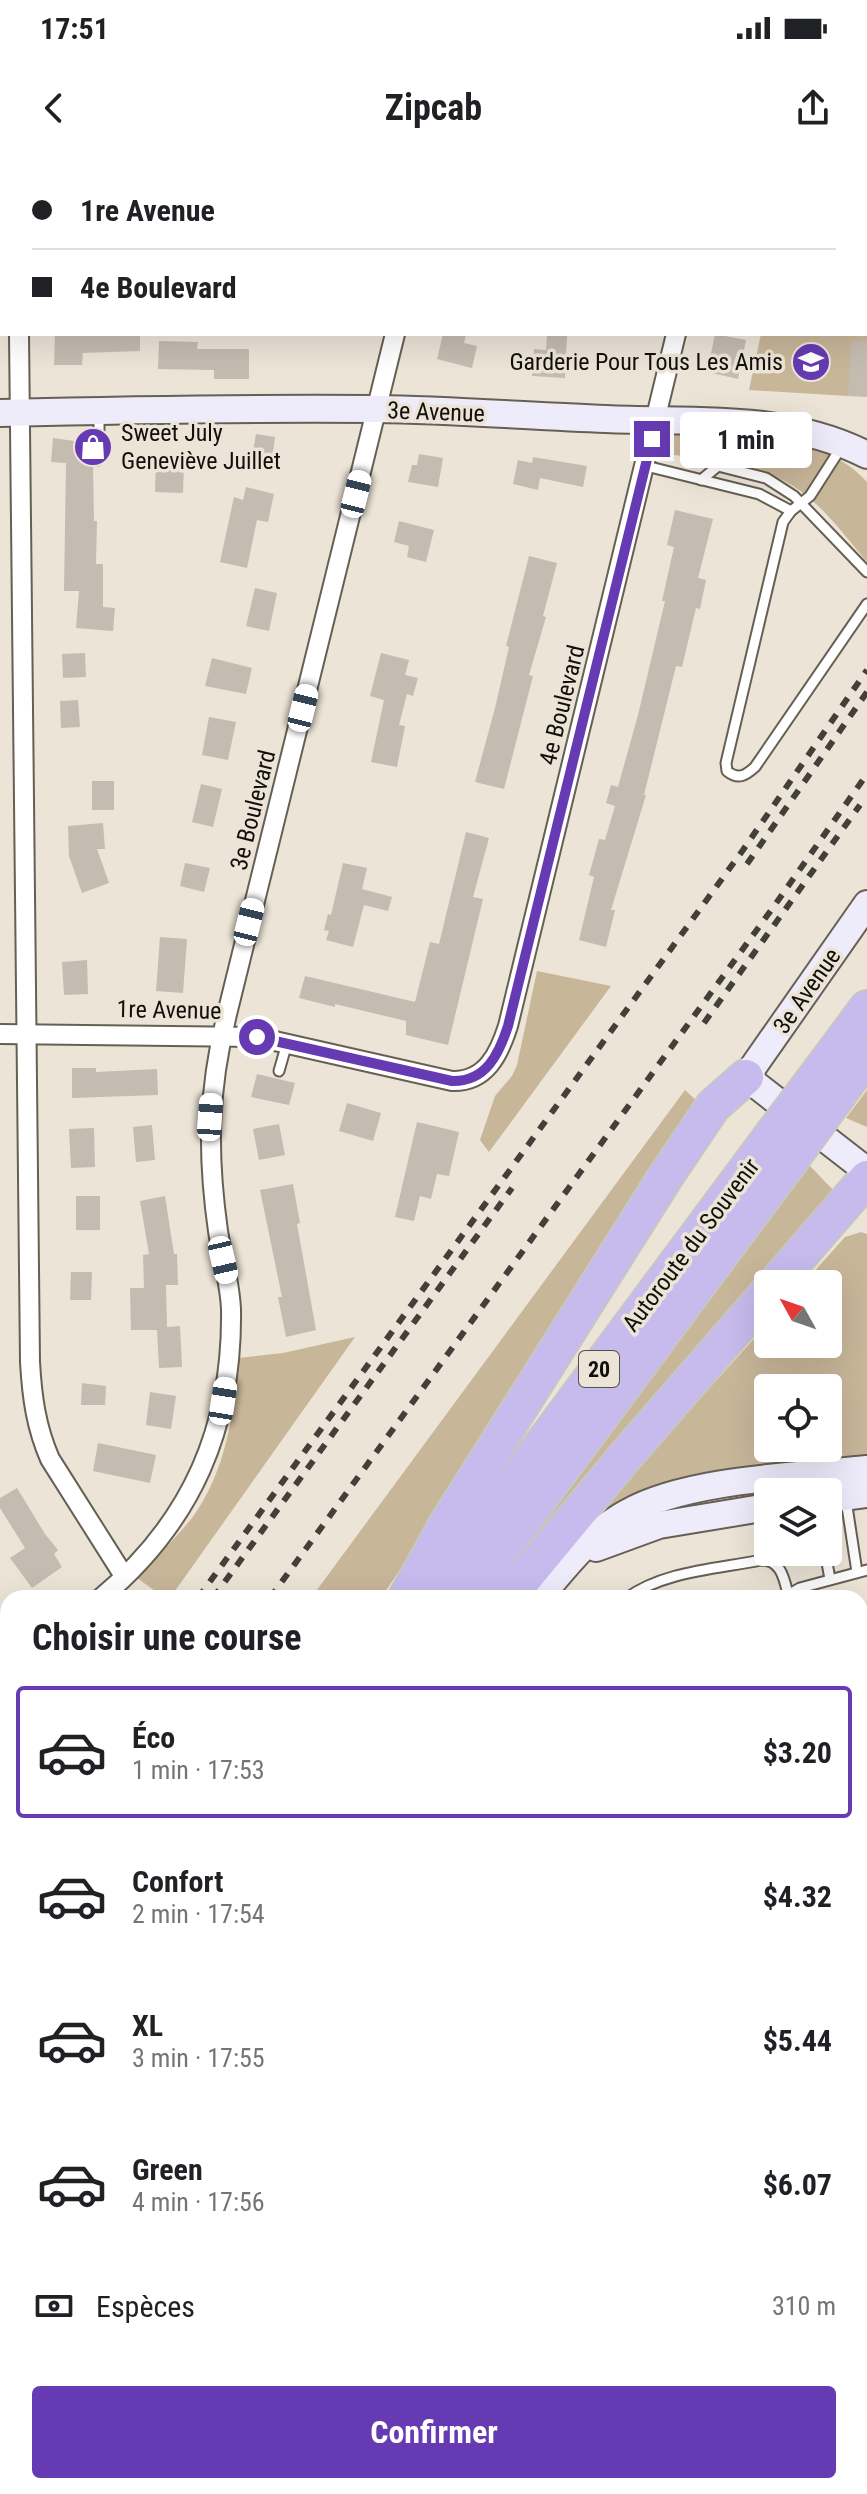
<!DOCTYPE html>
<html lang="fr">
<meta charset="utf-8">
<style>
:root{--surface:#fff;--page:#f6f6f6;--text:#202124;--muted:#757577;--line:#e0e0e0;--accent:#663ab2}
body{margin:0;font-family:"Roboto Condensed",sans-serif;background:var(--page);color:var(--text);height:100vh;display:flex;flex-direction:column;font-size:30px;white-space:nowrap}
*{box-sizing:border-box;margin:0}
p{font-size:26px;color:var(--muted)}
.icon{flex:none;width:44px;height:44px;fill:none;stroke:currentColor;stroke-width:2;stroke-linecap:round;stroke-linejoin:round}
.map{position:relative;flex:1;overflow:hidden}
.details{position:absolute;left:0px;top:1430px;width:868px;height:904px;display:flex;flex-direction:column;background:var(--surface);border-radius:24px 24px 0 0;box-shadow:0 8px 32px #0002}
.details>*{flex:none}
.top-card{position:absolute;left:0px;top:0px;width:868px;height:176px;box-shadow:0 8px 32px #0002;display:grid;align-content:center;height:176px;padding:0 32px;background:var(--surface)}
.needle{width:52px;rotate:310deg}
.tools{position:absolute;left:754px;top:1110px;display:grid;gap:16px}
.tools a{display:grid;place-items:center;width:88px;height:88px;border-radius:8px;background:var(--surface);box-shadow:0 8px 32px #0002;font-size:40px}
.end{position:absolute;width:36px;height:36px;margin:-18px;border:10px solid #663ab2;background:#fff;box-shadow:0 0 0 4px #fff}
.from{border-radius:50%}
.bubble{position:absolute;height:56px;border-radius:8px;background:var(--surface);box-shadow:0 8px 32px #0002;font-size:26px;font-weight:700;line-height:56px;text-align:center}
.car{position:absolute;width:24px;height:48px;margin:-24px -12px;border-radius:10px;box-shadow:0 0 6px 2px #0007;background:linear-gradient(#fff 24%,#345 0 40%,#fff 0 76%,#345 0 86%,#fff 0)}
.top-card b{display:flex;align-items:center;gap:28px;height:76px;font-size:30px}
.top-card b+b{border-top:2px solid var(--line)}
.top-card i{width:20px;height:20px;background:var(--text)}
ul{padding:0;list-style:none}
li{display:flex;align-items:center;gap:24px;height:132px;margin:0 16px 12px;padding:0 16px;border:4px solid transparent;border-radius:8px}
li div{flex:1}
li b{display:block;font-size:30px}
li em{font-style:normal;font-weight:700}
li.selected{border-color:var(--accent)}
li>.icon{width:72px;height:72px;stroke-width:1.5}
h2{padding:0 32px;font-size:36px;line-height:96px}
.pay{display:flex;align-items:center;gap:20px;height:88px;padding:0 32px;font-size:30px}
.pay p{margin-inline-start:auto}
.action{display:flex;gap:16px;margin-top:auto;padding:16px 32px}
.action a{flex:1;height:92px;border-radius:8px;background:var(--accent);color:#fff;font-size:32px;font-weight:700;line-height:92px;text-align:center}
.status{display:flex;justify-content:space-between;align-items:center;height:56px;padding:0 40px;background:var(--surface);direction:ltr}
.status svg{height:22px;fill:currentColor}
header{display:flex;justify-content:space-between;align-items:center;height:104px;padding:0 32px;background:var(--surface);font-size:36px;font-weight:700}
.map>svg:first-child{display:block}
.green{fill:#c8b699;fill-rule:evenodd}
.water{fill:#aaa1ca}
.pier{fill:#ece4d7}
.building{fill:#c4bcb0}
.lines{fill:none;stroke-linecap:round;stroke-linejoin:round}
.lane-casing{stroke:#665f54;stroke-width:13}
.street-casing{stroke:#665f54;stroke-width:22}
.secondary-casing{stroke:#665f54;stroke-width:30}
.highway-casing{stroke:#c6c6c5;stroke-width:38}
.lane{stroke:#fff;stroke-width:9}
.street{stroke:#fff;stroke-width:18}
.secondary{stroke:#eeebfa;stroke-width:26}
.highway{stroke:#c7bbee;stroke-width:34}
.rail{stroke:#433f39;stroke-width:6;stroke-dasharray:10 10;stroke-linecap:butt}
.highway-bridge-casing{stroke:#c6c6c5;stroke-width:38;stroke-linecap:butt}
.highway-bridge{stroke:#c7bbee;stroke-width:34}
.route{stroke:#663ab2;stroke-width:10}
.labels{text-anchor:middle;stroke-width:7;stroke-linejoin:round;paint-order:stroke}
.shield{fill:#ece4d7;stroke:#545049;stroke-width:2}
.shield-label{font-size:22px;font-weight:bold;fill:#13100c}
.poi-label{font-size:24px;fill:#13100c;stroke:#ece4d7;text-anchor:end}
.street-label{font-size:24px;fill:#13100c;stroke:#ece4d7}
</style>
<div class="status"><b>17:51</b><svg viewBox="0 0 49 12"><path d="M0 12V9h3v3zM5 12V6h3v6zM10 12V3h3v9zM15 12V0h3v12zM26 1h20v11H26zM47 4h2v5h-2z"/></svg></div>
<header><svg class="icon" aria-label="back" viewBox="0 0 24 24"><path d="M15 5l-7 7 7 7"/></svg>Zipcab<svg class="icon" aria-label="share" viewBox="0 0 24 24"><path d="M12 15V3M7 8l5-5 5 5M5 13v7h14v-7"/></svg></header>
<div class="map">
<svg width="867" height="2334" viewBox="0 0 867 2334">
<rect width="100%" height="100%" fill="#ece4d7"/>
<g class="green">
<polygon points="867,163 867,182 848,236 749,230 761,174 866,174"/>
<path d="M663,274C729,277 820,269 867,322V402C844,375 823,345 793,326C755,302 702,299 659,293Z"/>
<polygon points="537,811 611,826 489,992 480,980 495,936 512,916 517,905"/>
<polygon points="685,930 698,942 483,1285 381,1438 311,1438"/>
<polygon points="867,930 867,967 846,958"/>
<polygon points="810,1006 837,1034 500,1438 487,1438"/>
<path d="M861,1072L867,1074V1295L645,1333L582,1370L768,1163V1184H828V1124H803L845,1077ZM768,1228H828V1288H768Z"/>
<path d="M355,1177L170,1438H165L137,1418C155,1398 175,1379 192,1358C226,1312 234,1253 239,1198L283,1193Z"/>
</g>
<polygon class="water" points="0,1855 8,1860 8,2326 420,2326 421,2334 0,2334"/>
<polygon class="pier" points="8,1953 8,2121 0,2132 0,1964"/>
<g class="building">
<polygon points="55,174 140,174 140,191 83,193 82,205 54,205"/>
<polygon points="443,174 466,174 464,183 477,186 472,208 437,199"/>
<polygon points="715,174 746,180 738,219 707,212"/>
<polygon points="547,176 567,176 565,218 532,216 534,189 546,190"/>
<polygon points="159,181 198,182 197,189 249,189 249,219 214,219 214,210 158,209"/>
<polygon points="851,181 867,182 867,237 848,236"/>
<polygon points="256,274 275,277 272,300 252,297"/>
<polygon points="53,278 102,285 100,307 93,306 94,361 97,361 96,404 103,404 103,447 115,448 113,471 76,468 79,431 64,431 66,303 51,302"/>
<polygon points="419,294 443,298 438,327 408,322 412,305 417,305"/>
<polygon points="533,297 587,306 583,327 540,318 538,330 513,324 518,300 532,303"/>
<polygon points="156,302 184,303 183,333 155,332"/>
<polygon points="246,327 274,334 268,362 257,360 247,408 220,402 234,337 243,340"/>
<polygon points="675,350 713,359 698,418 706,420 700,449 696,448 682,507 676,506 644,635 646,635 611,750 615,750 606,787 579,780 594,717 589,715 599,679 605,680 615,646 606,643 611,625 618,627 638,555 665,441 662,441 674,387 667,385"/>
<polygon points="399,361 434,370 426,402 407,397 409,386 394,382"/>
<polygon points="529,396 557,403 543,456 546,457 529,515 533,516 504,629 475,622 495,548 509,487 506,486"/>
<polygon points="255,428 277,433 269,471 246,466"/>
<polygon points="85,493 86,517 63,518 62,494"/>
<polygon points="381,493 409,500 405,515 418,518 413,536 407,534 399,565 405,566 397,607 371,602 384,540 370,536"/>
<polygon points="212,498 252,508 246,534 205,526"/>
<polygon points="78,540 80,567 61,568 60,541"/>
<polygon points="209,557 236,562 228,600 202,595"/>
<rect x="92" y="621" width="22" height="29"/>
<polygon points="201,624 222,629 213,667 192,662"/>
<polygon points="103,663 105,689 97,689 109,723 82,733 69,696 68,666"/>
<polygon points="466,672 489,678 473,737 483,739 448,885 406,875 406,861 335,844 335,847 299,838 305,816 415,842 430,782 439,784"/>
<polygon points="185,703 210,708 204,732 180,726"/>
<polygon points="343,703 367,708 362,729 392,737 388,751 364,745 353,787 326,780 329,771 324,770 328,754 331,755"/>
<polygon points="160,777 187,779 183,833 156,831"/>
<polygon points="87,800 88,834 64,835 62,802"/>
<polygon points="72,908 96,908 96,912 157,909 158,935 72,938"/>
<polygon points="257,914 295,923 289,945 251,937"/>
<polygon points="347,943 381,953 373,981 339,971"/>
<polygon points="417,962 459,972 449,1016 437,1014 431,1039 420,1036 414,1061 395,1057"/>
<polygon points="279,964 285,995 259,1000 253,969"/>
<polygon points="152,965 155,1000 136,1002 133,967"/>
<polygon points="94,968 95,1007 71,1008 69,969"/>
<polygon points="293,1024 300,1063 297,1064 316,1170 286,1177 278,1137 282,1137 260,1030"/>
<rect x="76" y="1036" width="24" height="34"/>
<polygon points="165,1036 174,1094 177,1094 178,1125 166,1125 167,1167 180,1166 182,1207 159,1208 157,1170 131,1170 130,1128 144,1128 143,1095 149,1094 140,1041"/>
<polygon points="71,1112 92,1112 91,1140 70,1140"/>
<polygon points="82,1223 106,1226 105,1245 81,1245"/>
<polygon points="150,1232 176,1236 171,1269 146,1265"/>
<polygon points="98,1283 156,1295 150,1323 93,1311"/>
<polygon points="17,1328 45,1374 58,1390 54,1394 62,1407 32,1428 10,1398 25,1388 0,1348 0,1338"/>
</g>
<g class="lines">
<g class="lane-casing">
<g id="lane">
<polyline points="99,253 99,278"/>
<path d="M842,286L810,336L791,351L783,362L726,603L727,611C738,620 745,616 755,607L867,444"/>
<polyline points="646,306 759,334 791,351"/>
<polyline points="701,320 718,306 766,318 794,336 867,412"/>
<polyline points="279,911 287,883"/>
<polyline points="846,1340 857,1412"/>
<polyline points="825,1392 830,1419"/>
<path d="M627,1438C664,1411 717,1409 761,1400C781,1400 784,1418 788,1434"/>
<polyline points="783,1438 800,1428 867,1410"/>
<polyline points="860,1463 867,1455"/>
<polyline points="860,2103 867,2106"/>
<polyline points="860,2134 867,2145"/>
</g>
</g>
<g class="street-casing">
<g id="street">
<polyline points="17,0 17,2"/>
<polyline points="422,2 422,0"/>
<polyline points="718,2 719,0"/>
<path d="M19,174L30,1202C32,1237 36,1267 50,1299L124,1416"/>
<path d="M0,874L257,877L452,921C486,922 499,894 508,866L676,174"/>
<path d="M101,1438C192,1362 233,1267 231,1149C230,1123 222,1097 218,1071C207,993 208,931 227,854L395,174"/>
<polyline points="0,1508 8,1503"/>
</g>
</g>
<g class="secondary-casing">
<g id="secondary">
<path d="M0,253C125,250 251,248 376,249C452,250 529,256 606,259C694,263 786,253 867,295"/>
<polyline points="867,744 746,917 867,1011"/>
<polyline points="828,1339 867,1334"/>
<polyline points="596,1388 659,1365 768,1347"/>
<path d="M539,1438C564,1408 592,1372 627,1353C686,1319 798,1316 867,1309"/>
<polyline points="809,2326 814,2334"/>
</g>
</g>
<g class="highway-casing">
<g id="highway">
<polyline points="821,910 867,848"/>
<polyline points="844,927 867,896"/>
<polyline points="775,1124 867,1018"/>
<polyline points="406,1438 446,1365 664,1019 713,946 746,917"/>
<polyline points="428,1438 769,979"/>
<polyline points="466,1438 793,997"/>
<polyline points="508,1438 623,1299 768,1132"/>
<polyline points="0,2017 8,2006"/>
<polyline points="0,2067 8,2056"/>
</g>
</g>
<use href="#lane" class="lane"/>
<use href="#street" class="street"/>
<use href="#secondary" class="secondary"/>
<use href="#highway" class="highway"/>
<g class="rail">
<polyline points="747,704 867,532"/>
<polyline points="704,863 860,645"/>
<polyline points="198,1438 743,690 867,510"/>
<polyline points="213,1438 512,1028"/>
<polyline points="270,1438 772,749 867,614"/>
<polyline points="0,1708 8,1697"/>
<polyline points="0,1728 8,1717"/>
<polyline points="0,1807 8,1796"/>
<polyline points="0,1828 8,1817"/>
</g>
<g class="highway-bridge-casing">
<g id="highway-bridge">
<polyline points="769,979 821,910"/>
<polyline points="793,997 844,927"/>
</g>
</g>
<use href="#highway-bridge" class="highway-bridge"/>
</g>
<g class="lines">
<path class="route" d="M257,877L452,921C486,922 499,894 508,866L652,279"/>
</g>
<defs>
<g id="school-disc" transform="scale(2)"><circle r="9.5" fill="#663ab2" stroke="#ece4d7"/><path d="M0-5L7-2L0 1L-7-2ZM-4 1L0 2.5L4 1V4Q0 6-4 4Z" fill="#fff"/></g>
<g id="shop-disc" transform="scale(2)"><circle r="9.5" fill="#663ab2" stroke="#ece4d7"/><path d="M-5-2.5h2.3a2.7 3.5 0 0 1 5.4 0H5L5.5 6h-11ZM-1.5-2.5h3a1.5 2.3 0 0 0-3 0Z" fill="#fff"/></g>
</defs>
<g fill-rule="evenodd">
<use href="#school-disc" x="811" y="202"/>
<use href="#shop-disc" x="93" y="287"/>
</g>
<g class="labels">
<rect class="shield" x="579" y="1191" width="40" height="36" rx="6"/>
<g class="shield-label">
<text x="599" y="1217">20</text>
</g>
<g class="poi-label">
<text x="783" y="210">Garderie Pour Tous Les Amis</text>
<text x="121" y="281" text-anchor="start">Sweet July<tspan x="121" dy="28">Geneviève Juillet</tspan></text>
</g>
<g class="street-label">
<text transform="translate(436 252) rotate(2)" y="8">3e Avenue</text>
<text transform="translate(562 545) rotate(-76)" y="8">4e Boulevard</text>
<text transform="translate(253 650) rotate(-76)" y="8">3e Boulevard</text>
<text transform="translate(807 831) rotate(-55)" y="8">3e Avenue</text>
<text transform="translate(169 850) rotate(1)" y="8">1re Avenue</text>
<text transform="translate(691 1085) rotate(-53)" y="8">Autoroute du Souvenir</text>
</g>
</g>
</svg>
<div class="tools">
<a><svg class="needle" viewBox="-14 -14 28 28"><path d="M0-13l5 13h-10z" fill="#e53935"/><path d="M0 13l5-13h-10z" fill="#757577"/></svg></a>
<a><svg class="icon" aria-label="locate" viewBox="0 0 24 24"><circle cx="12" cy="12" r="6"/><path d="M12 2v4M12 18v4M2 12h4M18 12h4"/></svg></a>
<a><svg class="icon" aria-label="layers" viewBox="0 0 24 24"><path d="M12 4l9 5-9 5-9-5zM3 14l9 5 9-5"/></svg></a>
</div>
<i class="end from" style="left:257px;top:877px"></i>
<i class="end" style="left:652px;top:279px"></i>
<div class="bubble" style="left:680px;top:252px;width:132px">1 min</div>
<i class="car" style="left:356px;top:334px;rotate:14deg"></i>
<i class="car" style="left:303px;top:548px;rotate:14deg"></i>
<i class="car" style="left:249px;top:762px;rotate:14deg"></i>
<i class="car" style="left:210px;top:957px;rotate:4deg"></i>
<i class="car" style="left:223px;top:1100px;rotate:167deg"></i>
<i class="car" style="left:223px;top:1241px;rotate:9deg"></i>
<div class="top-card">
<b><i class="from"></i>1re Avenue</b>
<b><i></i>4e Boulevard</b>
</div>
<section class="details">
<h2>Choisir une course</h2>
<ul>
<li class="selected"><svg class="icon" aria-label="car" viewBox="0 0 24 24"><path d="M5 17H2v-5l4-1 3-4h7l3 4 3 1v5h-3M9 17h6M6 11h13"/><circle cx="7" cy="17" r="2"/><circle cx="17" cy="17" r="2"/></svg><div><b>Éco</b><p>1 min · 17:53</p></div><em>$3.20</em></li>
<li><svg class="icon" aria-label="car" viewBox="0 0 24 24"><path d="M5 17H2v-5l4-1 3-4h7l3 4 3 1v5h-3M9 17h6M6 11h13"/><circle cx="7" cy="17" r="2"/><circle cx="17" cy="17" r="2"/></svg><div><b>Confort</b><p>2 min · 17:54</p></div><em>$4.32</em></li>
<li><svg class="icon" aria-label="car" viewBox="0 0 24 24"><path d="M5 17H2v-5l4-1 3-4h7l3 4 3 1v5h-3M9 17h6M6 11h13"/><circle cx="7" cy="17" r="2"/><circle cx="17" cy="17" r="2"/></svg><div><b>XL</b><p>3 min · 17:55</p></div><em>$5.44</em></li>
<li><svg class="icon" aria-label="car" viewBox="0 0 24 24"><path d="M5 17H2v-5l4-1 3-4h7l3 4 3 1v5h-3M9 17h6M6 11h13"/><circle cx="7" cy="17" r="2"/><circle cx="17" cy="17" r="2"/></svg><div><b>Green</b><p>4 min · 17:56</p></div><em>$6.07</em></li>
</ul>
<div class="pay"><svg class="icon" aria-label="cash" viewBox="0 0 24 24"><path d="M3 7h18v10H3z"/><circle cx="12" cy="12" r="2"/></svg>Espèces<p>310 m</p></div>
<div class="action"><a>Confirmer</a></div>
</section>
</div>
